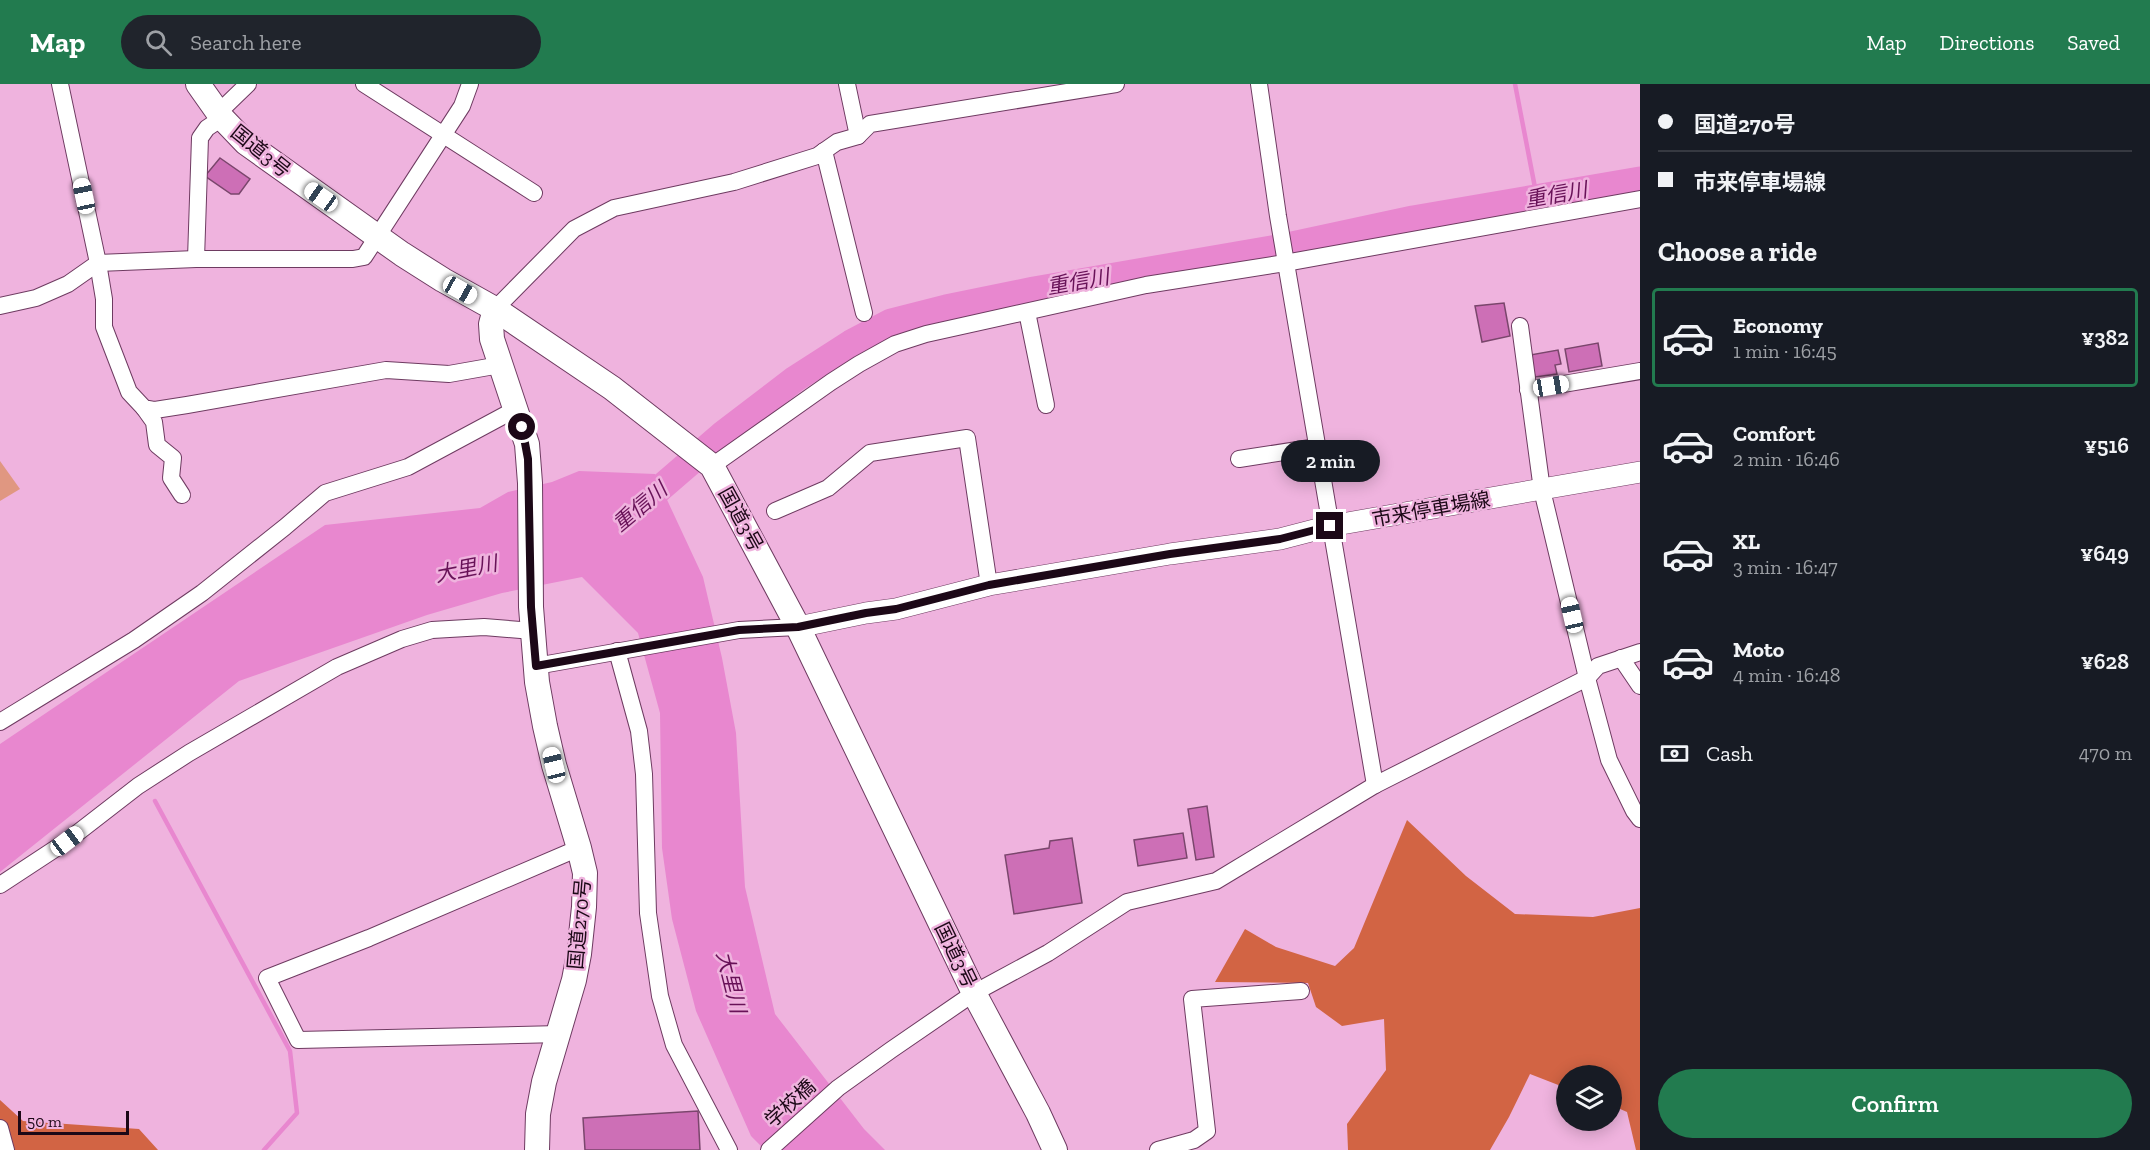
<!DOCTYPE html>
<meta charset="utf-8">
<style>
:root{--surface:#171b24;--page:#20242c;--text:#f1f3f6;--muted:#9ea1a6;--line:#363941;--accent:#227b4f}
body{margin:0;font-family:"Zilla Slab","Noto Sans JP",serif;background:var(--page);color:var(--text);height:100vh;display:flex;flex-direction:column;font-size:22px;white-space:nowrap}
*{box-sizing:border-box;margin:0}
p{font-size:20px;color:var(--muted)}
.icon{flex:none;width:33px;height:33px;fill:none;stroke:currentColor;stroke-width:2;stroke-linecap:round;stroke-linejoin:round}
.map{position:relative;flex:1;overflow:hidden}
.panel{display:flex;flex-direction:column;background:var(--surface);width:510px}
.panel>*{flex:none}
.banner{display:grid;align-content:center;height:132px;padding:0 18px;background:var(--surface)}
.buttons{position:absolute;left:1556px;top:981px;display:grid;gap:12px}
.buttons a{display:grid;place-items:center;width:66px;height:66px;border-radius:50%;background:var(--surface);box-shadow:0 3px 15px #0003;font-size:30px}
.scale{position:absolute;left:18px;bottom:15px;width:111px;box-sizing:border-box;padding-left:6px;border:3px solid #1c0817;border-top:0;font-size:16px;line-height:21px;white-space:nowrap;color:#1c0817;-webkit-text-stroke:4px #efb3de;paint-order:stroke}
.end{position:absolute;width:27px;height:27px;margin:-14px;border:8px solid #1c0817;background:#fff;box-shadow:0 0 0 3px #fff}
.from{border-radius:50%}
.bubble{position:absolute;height:42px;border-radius:21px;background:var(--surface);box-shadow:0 3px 15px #0003;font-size:20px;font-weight:600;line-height:42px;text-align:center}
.car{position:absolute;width:18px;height:36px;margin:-18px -9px;border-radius:8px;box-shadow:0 0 4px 2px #0007;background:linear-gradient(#fff 24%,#345 0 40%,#fff 0 76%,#345 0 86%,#fff 0)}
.banner b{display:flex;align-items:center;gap:21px;height:57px;font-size:22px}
.banner b+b{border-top:2px solid var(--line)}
.banner i{width:15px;height:15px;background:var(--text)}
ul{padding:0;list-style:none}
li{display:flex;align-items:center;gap:18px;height:99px;margin:0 12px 9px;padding:0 6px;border:3px solid transparent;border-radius:6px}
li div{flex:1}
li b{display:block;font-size:22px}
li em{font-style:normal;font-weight:600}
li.on{border-color:var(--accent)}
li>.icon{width:54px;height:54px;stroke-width:1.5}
h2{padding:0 18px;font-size:27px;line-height:72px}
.pay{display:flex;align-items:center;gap:15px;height:66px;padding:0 18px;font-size:22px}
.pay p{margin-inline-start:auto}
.primary-button{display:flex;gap:12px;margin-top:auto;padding:12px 18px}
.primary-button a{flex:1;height:69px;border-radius:36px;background:var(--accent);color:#fff;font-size:24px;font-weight:600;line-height:69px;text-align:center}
header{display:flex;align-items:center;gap:36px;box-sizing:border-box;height:84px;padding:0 30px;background:var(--accent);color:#fff}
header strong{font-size:28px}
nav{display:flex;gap:33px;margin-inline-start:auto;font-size:21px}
.search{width:420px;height:54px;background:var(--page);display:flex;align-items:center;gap:15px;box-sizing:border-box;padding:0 21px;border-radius:33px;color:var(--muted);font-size:22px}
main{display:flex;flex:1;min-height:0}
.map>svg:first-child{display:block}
.green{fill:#e09781}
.forest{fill:#d26444}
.water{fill:#e887cf}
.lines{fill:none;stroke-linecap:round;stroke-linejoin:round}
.stream{stroke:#e887cf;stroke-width:4.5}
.river{stroke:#e887cf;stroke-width:27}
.building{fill:#cd6fb6;stroke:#7a466c;stroke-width:1.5}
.minor-casing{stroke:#6e3b61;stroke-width:18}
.major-casing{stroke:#6e3b61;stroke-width:22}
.highway-casing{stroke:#6e3b61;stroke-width:26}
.minor{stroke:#fff;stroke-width:16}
.major{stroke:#fff;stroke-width:21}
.highway{stroke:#fff;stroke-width:24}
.route{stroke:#1c0817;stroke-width:8}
.labels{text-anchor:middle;stroke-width:5;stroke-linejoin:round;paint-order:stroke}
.street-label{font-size:20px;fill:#1c0817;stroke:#efb3de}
.water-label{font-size:21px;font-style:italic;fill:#681258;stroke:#efb3de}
</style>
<header>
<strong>Map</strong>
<div class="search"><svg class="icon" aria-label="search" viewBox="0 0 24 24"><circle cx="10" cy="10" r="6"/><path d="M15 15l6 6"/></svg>Search here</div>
<nav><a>Map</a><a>Directions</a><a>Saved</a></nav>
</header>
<main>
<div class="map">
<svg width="1640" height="1066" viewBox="0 0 1640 1066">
<rect width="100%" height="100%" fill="#efb3de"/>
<polygon class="green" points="0,377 20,405 0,417"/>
<g class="forest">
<polygon points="1407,736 1466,792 1515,830 1593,833 1640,824 1640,1066 1636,1066 1627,1028 1611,1021 1611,992 1566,992 1566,1004 1530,990 1509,1033 1490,1066 1348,1066 1347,1040 1386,986 1384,935 1342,942 1316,923 1308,899 1215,898 1245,845 1276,863 1335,882 1354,864"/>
<polygon points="0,1016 23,1037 139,1045 158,1066 0,1066"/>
</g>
<polygon class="water" points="579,387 655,390 703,493 722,574 736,649 745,803 775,930 864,1045 885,1066 765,1066 751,1052 696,927 672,835 662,764 660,629 638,549 582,493 502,509 427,531 239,597 0,788 0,660 325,441 480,424 508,408 552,398"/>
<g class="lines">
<g class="stream">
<polyline points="1515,0 1537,114"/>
<polyline points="155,717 290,967 297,1029 264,1066"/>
</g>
<polyline class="river" points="635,426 723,350 795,295 851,259 891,238 946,224 1034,206 1283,163 1413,135 1640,96"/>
</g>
<g class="building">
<polygon points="220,74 250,95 239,110 231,110 205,92"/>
<polygon points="1504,219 1510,252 1482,258 1475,222"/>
<polygon points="1598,259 1602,282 1569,288 1565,265"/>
<polygon points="1558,266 1561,280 1555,281 1557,290 1535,293 1530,271"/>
<polygon points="1207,722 1214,773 1196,776 1188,725"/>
<polygon points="1183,749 1187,774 1138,782 1134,756"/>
<polygon points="1072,754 1082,819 1014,830 1005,771 1049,764 1050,757"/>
<polygon points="698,1027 700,1066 585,1066 583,1034"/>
</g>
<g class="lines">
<g class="minor-casing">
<g id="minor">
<polyline points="60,0 98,179 104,215 104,243 129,308 144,324 155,326 187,321 386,286 449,290 500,281"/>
<polyline points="364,0 534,109"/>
<polyline points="847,0 858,52"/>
<polyline points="1259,0 1278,132 1375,701"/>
<polyline points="218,29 248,0"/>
<polyline points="824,67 864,229"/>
<polyline points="196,175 200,54 207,44 222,34"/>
<polyline points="0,222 36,214 68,200 98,179 196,175 353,175 364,173 462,22 470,0"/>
<polyline points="495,225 574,145 614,124 734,98 817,72 837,58 858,52 870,40 1116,0"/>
<polyline points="1027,228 1046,321"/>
<polyline points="1520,242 1542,406 1587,594 1609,676 1634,727 1640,735"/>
<polyline points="1528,306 1640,287"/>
<polyline points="144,324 154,338 157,361 173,374 171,394 182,411"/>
<polyline points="1239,375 1317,363"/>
<polyline points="712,382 831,298 859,280 895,260 926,250 1146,201 1285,179 1640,115"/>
<polyline points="775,427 828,404 870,369 967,354 989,501"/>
<polyline points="617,567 639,647 644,690 648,829 660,912 674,961 729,1066"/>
<polyline points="1621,574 1640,602"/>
<polyline points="536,582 739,546 798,543"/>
<polyline points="0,638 134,556 202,509 285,443 325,409 408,383 516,325"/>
<polyline points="0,801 67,757 138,702 189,669 337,583 402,555 432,546 484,543 533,547"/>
<polyline points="560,950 298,956 267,894 369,854 579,764"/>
<polyline points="0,1044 6,1066"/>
<polyline points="769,1066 838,1004 891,966 974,909 1048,869 1127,818 1216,797 1375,701 1587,594 1598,582 1640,568"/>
<polyline points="1158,1066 1194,1056 1207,1047 1192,915 1301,907"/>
</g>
</g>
<g class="major-casing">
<polyline id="major" points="798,543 866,529 896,525 989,501 1170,470 1280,455 1330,442 1640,388"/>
</g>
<g class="highway-casing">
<g id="highway">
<polyline points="198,0 222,34 246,59 402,170 443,196 495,225 612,304 712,382 798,543 974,909 1038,1029 1055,1066"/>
<polyline points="495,225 491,240 492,255 527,360 530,399 531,523 537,598 545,642 554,681 579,764 585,789 584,823 579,870 574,896 544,998 538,1030 537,1066"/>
</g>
</g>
<use href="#minor" class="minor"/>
<use href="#major" class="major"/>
<use href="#highway" class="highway"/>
</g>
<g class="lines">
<polyline class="route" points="522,343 528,375 531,523 536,582 739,546 798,543 866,529 896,525 989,501 1170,470 1280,455 1330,442"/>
</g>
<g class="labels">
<g class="street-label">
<text transform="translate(261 67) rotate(39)" y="7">国道3号</text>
<text transform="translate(1431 425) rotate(-10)" y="7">市来停車場線</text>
<text transform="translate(741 435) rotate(61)" y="7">国道3号</text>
<text transform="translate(579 840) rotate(-85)" y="7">国道270号</text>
<text transform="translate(956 871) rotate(64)" y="7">国道3号</text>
<text transform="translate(790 1019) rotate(-42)" y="7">学校橋</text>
</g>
<g class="water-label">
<text transform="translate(1556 111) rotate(-10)" y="7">重信川</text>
<text transform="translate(1078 198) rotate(-10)" y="7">重信川</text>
<text transform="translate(640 423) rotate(-40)" y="7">重信川</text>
<text transform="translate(466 485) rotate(-11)" y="7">大里川</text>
<text transform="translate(731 898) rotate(76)" y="7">大里川</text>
</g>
</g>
</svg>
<div class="buttons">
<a><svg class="icon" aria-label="layers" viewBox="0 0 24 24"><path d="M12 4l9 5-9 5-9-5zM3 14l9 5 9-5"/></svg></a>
</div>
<div class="scale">50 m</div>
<i class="end from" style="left:522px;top:343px"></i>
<i class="end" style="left:1330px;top:442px"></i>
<div class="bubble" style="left:1281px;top:356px;width:99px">2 min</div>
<i class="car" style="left:84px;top:112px;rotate:348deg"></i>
<i class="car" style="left:321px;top:113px;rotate:305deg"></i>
<i class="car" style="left:460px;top:206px;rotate:119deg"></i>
<i class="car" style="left:1551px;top:302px;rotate:80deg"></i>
<i class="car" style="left:1572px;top:531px;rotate:347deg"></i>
<i class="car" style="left:554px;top:681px;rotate:346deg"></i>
<i class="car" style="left:67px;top:757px;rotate:53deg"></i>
</div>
<section class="panel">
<div class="banner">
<b><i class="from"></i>国道270号</b>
<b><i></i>市来停車場線</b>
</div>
<h2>Choose a ride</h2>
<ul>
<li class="on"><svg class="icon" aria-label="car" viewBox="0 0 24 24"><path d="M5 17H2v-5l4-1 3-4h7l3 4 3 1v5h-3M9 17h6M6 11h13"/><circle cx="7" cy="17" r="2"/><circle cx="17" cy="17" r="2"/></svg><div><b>Economy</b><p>1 min · 16:45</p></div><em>¥382</em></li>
<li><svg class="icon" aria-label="car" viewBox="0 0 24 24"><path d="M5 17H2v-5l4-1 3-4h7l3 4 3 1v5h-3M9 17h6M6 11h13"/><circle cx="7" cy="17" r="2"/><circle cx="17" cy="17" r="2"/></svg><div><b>Comfort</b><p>2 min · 16:46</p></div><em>¥516</em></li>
<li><svg class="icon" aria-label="car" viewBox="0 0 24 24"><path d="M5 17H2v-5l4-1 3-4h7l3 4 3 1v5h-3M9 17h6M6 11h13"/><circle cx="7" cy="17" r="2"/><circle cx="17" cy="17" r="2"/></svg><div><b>XL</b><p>3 min · 16:47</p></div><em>¥649</em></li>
<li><svg class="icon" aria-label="car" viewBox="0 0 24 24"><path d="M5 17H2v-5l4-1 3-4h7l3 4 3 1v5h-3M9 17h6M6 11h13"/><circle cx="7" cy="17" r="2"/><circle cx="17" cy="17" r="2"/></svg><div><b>Moto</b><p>4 min · 16:48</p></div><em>¥628</em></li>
</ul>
<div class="pay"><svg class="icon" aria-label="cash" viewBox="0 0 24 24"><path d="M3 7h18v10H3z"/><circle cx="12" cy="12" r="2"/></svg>Cash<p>470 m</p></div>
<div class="primary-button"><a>Confirm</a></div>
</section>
</main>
